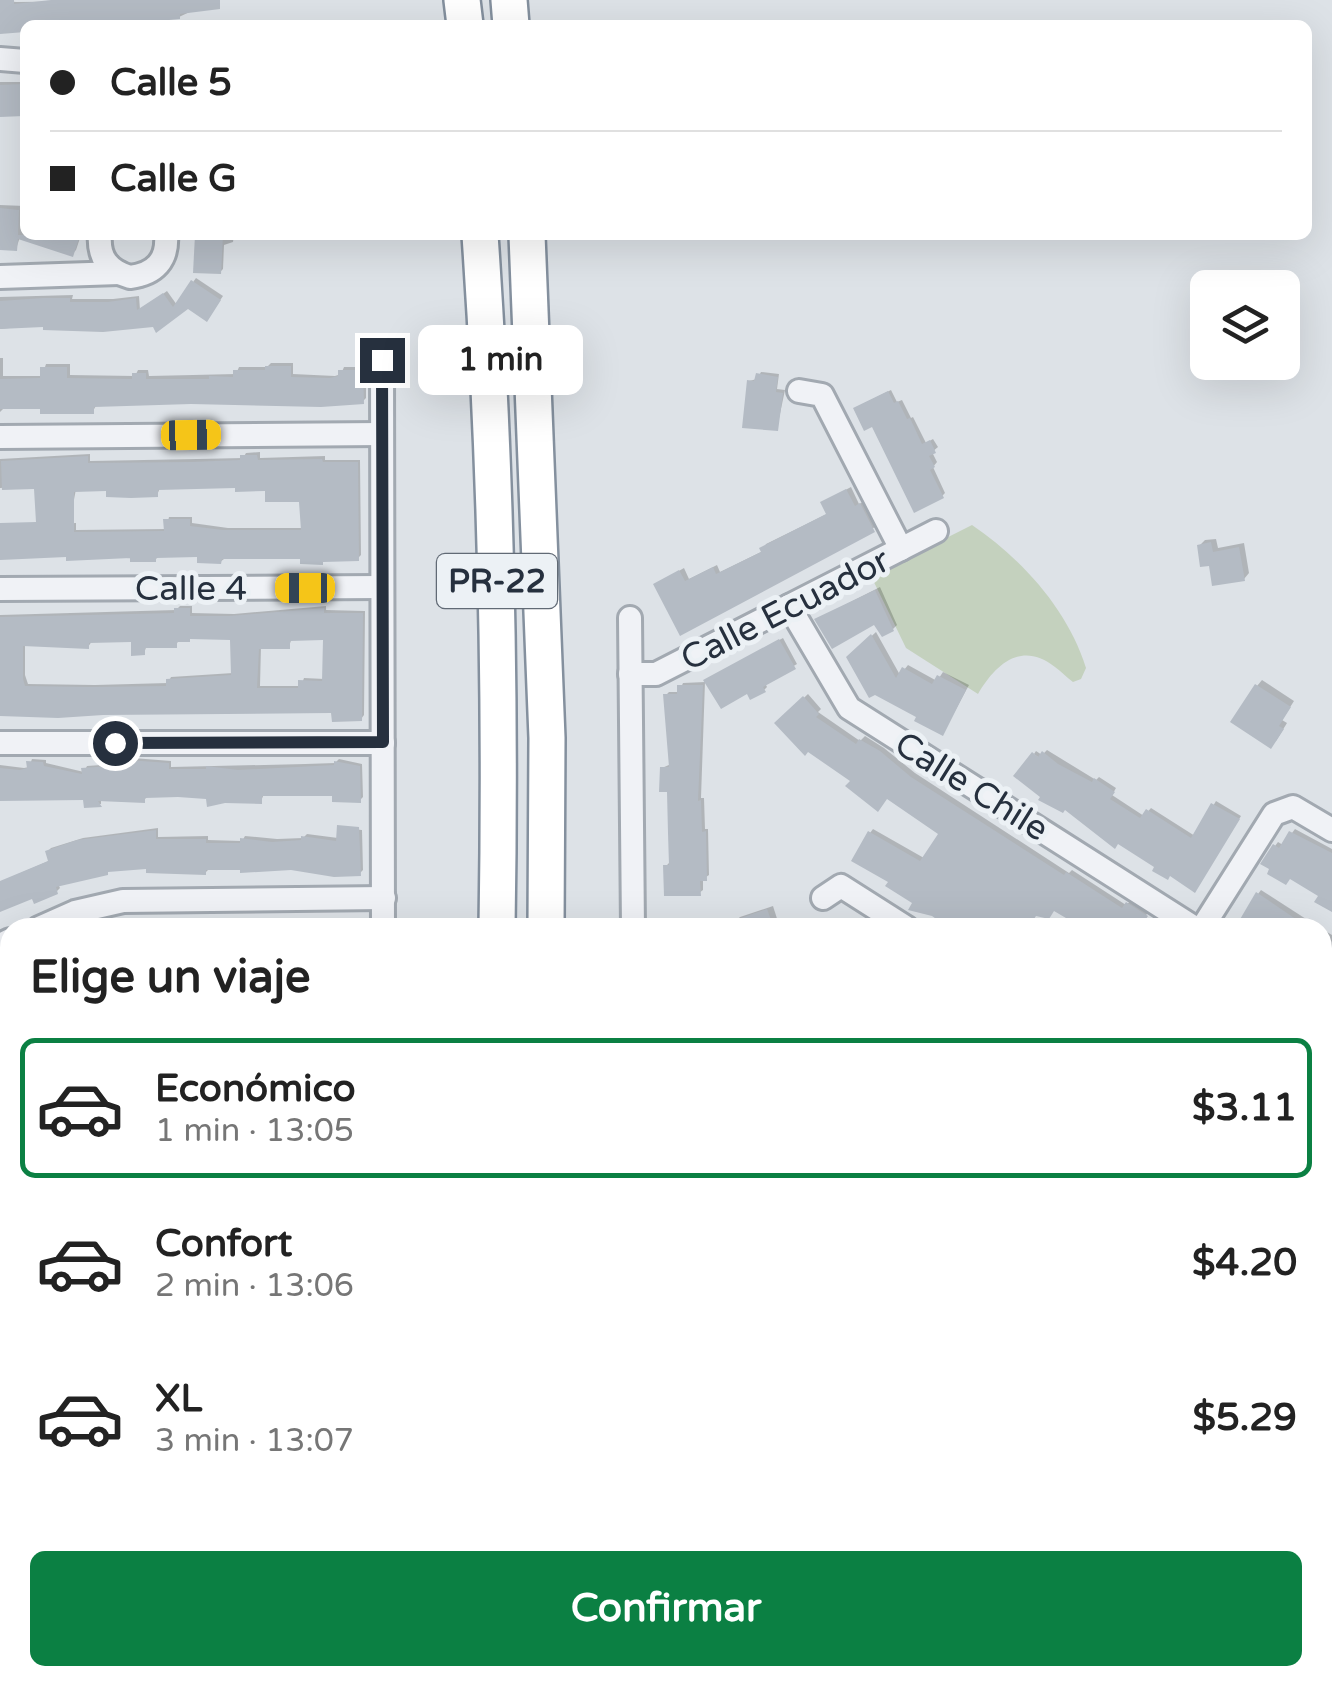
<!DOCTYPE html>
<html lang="es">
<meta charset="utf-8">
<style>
:root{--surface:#fff;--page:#f6f6f6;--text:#222;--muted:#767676;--line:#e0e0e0;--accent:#0b8043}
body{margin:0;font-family:"Varela Round",sans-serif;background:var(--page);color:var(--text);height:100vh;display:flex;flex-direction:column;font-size:38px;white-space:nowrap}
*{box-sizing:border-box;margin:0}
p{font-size:32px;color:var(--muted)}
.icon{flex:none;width:55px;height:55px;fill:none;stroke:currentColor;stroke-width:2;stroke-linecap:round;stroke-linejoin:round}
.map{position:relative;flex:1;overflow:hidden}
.side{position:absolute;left:0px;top:918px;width:1332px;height:768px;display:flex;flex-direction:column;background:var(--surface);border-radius:30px 30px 0 0;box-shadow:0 10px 40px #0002}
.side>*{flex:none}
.hud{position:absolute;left:20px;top:20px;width:1292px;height:220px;border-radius:15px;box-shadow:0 10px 40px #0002;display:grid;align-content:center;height:220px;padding:0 30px;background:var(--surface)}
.fabs{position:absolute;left:1190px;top:270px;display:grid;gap:20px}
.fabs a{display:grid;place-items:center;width:110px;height:110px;border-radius:15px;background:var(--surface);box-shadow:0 10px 40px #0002;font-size:50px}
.end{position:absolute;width:45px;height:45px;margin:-22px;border:12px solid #26303e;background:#fff;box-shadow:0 0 0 5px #fff}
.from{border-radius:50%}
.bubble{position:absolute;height:70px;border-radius:15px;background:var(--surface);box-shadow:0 10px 40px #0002;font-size:32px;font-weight:800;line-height:70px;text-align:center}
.car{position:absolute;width:30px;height:60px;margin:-30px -15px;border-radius:12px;box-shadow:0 0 8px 2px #0007;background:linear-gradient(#f5c518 24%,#345 0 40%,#f5c518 0 76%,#345 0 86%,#f5c518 0)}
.hud b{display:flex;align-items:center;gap:35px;height:95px;font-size:38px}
.hud b+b{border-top:2px solid var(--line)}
.hud i{width:25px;height:25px;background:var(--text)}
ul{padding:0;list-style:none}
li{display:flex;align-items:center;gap:30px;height:140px;margin:0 20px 15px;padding:0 10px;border:5px solid transparent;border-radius:15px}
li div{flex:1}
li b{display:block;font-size:38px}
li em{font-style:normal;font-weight:800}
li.selected{border-color:var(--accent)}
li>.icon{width:90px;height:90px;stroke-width:1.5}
h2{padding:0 30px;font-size:45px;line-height:120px}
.button{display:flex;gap:20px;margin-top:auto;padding:20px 30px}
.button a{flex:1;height:115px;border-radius:15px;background:var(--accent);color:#fff;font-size:40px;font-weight:800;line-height:115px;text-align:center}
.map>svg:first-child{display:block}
.green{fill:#c4d1be}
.shadow{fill:#0003;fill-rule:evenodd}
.building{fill:#b4bbc4;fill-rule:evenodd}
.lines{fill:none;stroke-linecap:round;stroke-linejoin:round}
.minor-casing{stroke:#a2a9b1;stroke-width:28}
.highway-casing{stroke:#84909e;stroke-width:40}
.minor{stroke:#f0f2f6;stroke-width:22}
.highway{stroke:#fff;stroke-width:35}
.route{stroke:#26303e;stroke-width:12}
.labels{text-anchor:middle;stroke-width:10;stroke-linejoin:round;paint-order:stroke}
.shield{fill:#ecf1f5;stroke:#616a75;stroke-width:2.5}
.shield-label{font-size:32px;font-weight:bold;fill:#26303e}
.street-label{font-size:35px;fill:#26303e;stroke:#ecf1f5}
</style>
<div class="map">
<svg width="1332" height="1683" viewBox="0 0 1332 1683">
<rect width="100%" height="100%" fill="#dde2e7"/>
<path class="green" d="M972,525C1022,559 1068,610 1086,668L1081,679L1073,682C1066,677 1062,672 1055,667C1021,640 995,665 978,694L906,648L871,576Z"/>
<g class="shadow">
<polygon points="0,0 16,2 215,0 179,17 86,25 25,25 25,29 0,31"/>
<polygon points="0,82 25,82 25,111 0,113"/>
<polygon points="0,205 25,206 25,235 81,235 76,250 72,254 20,237 16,249 0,248"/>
<polygon points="197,235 234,235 233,242 224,245 223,269 220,272"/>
<polygon points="196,278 223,296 210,315 187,306 155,324 46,324 0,329 0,297 73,295 72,299 113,299 139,296 140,310 167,291 177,305"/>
<polygon points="0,358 3,358 3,376 42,376 46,364 70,364 70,375 135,376 138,370 148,370 149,376 236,374 239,367 267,367 271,363 293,363 293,374 335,376 341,374 344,367 366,367 366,398 363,401 97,404 93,411 5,407 0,412"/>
<polygon points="761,372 779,374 777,389 785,390 777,428 749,381 757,379"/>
<polygon points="891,390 897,402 902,400 911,418 913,417 926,443 933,439 938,447 932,452 937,462 933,467 945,493 942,496 859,406"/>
<polygon points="260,452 260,458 325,456 325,460 360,460 361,555 358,558 303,556 224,559 220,562 200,555 159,556 155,560 69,554 0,557 0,526 76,523 76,530 166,529 169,517 192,517 192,523 228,528 303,528 302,500 268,489 237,486 160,488 157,495 109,489 76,489 73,505 36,486 0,488 0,459 90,454 90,461 197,459 243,458 246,453"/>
<polygon points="851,487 859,504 865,501 877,526 755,591 656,584 684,568 689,579 717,565 720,572 763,551 766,544 829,513 828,499"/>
<polygon points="1216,539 1218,548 1244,543 1249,573 1244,579 1211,563 1199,546 1205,540"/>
<polygon points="880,587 897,625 893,629 874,622 817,619"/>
<path d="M180,606H192V613L234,614L326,606V610L365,611L364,715L361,719L334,711L0,713V615L176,610ZM192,637L232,638L233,673L171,677L168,683L95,685L28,684L25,675V644L88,647L92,641L133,639L144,653L147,645H176L179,640ZM325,637V679L304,678L301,686H260L261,646H289L292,638Z"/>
<polygon points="876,632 900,675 908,665 937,681 943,672 969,685 943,733 849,657"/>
<polygon points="783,638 797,664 765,683 767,687 764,690 748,690 709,678"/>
<polygon points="1262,680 1294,701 1282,720 1287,723 1276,741 1257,686"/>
<polygon points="705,682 701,798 704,798 705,829 708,829 709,875 703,879 703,890 699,893 666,866 669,863 669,790 662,768 671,764 666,695 669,692 679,692 683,683"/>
<polygon points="808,694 821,709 818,712 860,741 865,736 884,748 915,773 1069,873 1072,870 1126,905 1132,900 1149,911 1144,918 1158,928 1088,928 1008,882 1000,895 1047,928 953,928 891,881 870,833 873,829 924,858 941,833 888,796 854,781 778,723"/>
<polygon points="1047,750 1096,780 1099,777 1116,788 1112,795 1144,816 1151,808 1195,836 1216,801 1241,816 1198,886 1034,754 1036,751 1042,755"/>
<polygon points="133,758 171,761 171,767 305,764 335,763 339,759 362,764 363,797 360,800 335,794 264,794 261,801 178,795 147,797 144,800 101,799 101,804 86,805 85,797 0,798 0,765 24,768 29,767 32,759 46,760 46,763 84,772 87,766 129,763"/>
<polygon points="158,828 158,837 208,836 208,840 242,841 245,836 277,839 303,838 307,834 338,838 339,828 362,830 363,870 360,873 291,868 242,868 209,869 205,873 148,866 110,870 58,884 60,888 57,891 33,895 0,909 0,882 51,860 48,851 51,848 83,838"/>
<polygon points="1295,829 1332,849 1332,905 1275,846 1278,842 1283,845"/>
<polygon points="1261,890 1320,928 1254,928 1258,894"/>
<polygon points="773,906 780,928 736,928 734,922 740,917"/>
<polygon points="206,918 232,918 232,922 361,918 361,928 143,928 146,922"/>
<polygon points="1322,929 1332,935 1332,974 1322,969"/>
<polygon points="10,964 10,1029 7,1023 3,1025 0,1020 0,969"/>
<polygon points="1322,1033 1332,1039 1332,1079 1322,1074"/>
<polygon points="0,1121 7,1139 10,1137 10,1222 0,1203"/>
<polygon points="1332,1254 1332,1301 1326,1304 1322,1298 1322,1260"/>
<polygon points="10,1298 10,1330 9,1331 1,1303"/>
<polygon points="1326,1416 1332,1427 1332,1457 1322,1463 1322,1418"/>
<polygon points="0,1422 10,1430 10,1437 3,1446 10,1469 10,1499 0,1502"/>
<rect x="77" y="1675" width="69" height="8"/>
<polygon points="861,1675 872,1675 875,1680 859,1683 856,1679"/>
<polygon points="901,1675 935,1675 927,1683 893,1683"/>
<polygon points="1264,1675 1320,1675 1325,1683 1262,1683 1260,1680"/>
</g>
<g class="building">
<polygon points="0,0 14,0 14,4 51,0 220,0 220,9 180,14 180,19 148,22 148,25 25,25 25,32 0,34"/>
<polygon points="23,84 24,116 0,117 0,85"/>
<polygon points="0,208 19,210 18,235 80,235 73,257 18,239 17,251 0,250"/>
<polygon points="195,235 223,235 221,274 193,273"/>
<polygon points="191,280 221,300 207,322 188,309 156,333 153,327 103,332 43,330 43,327 0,329 0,301 43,298 70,298 70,302 108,302 136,298 137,310 163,293 173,307"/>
<polygon points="265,366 291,366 291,377 330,378 338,376 338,370 363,370 364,404 321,407 191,404 94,407 94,414 40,414 40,409 0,409 0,379 40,378 40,367 67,367 67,378 132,379 132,373 146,373 146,379 209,379 209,376 233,377 233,370 265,370"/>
<polygon points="756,373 778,377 776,392 783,393 778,431 742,428 747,380 754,381"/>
<polygon points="888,391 894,403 898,401 907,419 910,418 922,444 930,440 936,453 929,456 935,467 930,470 944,498 914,513 872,427 864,431 853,408"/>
<path d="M240,455H257L258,460L322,459L323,462H358L359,561L323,562V565L300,564V559H222L221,564L197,563V557L156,558V562H130V558L66,561V557L0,560V523L36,522L34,489L2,490L1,461L88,456V463L192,462L240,460ZM235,488V492L265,491V502H299L301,530H223L190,526V519H163L164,531L74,532V492L106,491V497L131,498L158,497V490Z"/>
<polygon points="846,489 855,506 860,503 875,532 680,636 653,584 679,570 685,581 713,567 716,574 761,552 759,548 826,514 820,502"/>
<polygon points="1211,542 1213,552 1239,547 1245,581 1212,586 1209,566 1200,567 1197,545"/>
<polygon points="875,590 894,631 882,637 874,625 832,649 814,619"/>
<path d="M174,608H190V616H229L324,608V613H363L362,721L332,722L331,713L103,715L58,718L0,716V617L174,613ZM190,639L230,640L231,675L166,679V686L90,687L25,686L23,679V646L89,649V643L131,642V656L145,655V648H177V642H190ZM323,640L322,681L298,680V688H257L259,649H290V641Z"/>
<polygon points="871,634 896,678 902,667 932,684 937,675 966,690 943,736 914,721 916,717 875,695 869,698 846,657"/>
<polygon points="779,639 796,669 763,687 766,692 750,700 747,694 721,709 703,680"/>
<polygon points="1255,684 1291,707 1279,726 1284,729 1271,749 1230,722"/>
<polygon points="677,685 703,685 698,801 701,800 702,832 706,831 707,881 700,881 701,896 664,896 663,865 669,865 668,833 667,792 659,792 660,767 669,767 663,694 677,694"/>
<polygon points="803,696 819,714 816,717 856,744 859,739 880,751 911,777 1064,875 1066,872 1122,908 1126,902 1148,916 1140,928 1083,928 1054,911 1049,919 1036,916 1028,928 949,928 932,916 908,910 912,903 885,886 888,882 851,861 868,831 920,861 938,834 887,799 878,812 845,786 850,781 808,752 805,756 774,723"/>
<polygon points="1042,751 1058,764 1092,782 1094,778 1115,792 1110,799 1140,818 1146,809 1191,838 1211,803 1240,819 1195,893 1170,876 1168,880 1152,871 1154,867 1118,844 1115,849 1065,810 1063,813 1038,800 1040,797 1013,776 1032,752 1038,757"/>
<polygon points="127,760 169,763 169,769 206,769 206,766 238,770 334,765 334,761 360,766 361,803 332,802 332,796 262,796 262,804 225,803 207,807 206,799 178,797 145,798 145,803 98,801 102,807 84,808 83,800 0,801 0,768 20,770 27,768 26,761 43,762 44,766 82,774 81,768 126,765"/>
<polygon points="337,825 359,827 361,876 334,877 291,870 240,873 240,870 206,870 206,875 146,873 146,869 108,872 108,875 56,887 58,894 34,904 32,899 0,912 0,881 48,861 45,851 77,840 156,830 156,839 206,839 206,843 240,843 240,838 272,842 301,840 301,836 336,841"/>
<polygon points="1289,831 1332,853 1332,912 1314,902 1318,896 1290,879 1286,885 1267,874 1269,869 1260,864 1273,844 1279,848"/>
<polygon points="1256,892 1309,928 1250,928 1239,921"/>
<polygon points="767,909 774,928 722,928 721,925"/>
</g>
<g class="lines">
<g class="minor-casing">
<g id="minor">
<polyline points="0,59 25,61"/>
<path d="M100,235C98,258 109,271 130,277C155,274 168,260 166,235"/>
<polyline points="0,277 119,273"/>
<polyline points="382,360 383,928"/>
<polyline points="799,391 822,395 901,549"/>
<polyline points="0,437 382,434"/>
<polyline points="0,589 381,587"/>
<polyline points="789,606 849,708 1195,928"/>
<polyline points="630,618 633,928"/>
<polyline points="630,674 656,674 936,531"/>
<polyline points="0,743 383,743"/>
<polyline points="823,898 841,886 907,928"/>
<polyline points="39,928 75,912 123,901 384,898"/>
<polyline points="1202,928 1274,814 1293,807 1332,830"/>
<polyline points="0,945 10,940"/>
<polyline points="1322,1007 1332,1013"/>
<polyline points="0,1265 10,1262"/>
<polyline points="1322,1350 1332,1366"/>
<polyline points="0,1546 10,1550"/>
<polyline points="222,1675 251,1683"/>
<polyline points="1202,1675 1205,1683"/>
<polyline points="377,1683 378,1675"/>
<polyline points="619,1683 621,1675"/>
</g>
</g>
<g class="highway-casing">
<g id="highway">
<polyline points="462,0 465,25"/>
<polyline points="509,0 511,25"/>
<path d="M480,235C496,466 501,696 497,928"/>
<polyline points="527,235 547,738 546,928"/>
<polyline points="430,1675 430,1683"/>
<polyline points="458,1683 459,1675"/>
<polyline points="505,1683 505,1675"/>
<polyline points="574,1683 578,1675"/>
</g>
</g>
<use href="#minor" class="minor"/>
<use href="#highway" class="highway"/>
</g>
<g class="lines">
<polyline class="route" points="115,743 383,742 382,360"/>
</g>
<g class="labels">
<rect class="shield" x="437" y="554" width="120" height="54" rx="8"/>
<g class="shield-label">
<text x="497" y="592">PR-22</text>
</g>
<g class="street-label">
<text x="191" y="600">Calle 4</text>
<text transform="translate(785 609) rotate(-27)" y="12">Calle Ecuador</text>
<text transform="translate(972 786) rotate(32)" y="12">Calle Chile</text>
</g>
</g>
</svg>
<div class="fabs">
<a><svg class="icon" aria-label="layers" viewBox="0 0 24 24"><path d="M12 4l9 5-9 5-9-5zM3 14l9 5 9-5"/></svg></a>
</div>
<i class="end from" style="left:115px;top:743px"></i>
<i class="end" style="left:382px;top:360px"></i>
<div class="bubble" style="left:418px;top:325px;width:165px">1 min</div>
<i class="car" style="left:191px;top:435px;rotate:89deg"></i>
<i class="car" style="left:305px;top:588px;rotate:270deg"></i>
<div class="hud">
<b><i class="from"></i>Calle 5</b>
<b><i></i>Calle G</b>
</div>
<section class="side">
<h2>Elige un viaje</h2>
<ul>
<li class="selected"><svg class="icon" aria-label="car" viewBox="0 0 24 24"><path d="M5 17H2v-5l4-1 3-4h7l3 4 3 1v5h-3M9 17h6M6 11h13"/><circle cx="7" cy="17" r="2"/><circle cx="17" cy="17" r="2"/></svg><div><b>Económico</b><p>1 min · 13:05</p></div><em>$3.11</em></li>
<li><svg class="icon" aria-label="car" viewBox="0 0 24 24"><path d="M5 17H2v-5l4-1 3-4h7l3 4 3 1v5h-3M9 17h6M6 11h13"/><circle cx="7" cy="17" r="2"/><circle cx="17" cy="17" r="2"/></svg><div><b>Confort</b><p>2 min · 13:06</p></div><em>$4.20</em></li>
<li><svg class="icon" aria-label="car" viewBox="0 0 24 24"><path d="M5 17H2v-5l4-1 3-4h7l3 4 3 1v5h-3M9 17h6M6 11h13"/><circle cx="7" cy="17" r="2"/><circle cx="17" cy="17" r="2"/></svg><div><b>XL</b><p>3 min · 13:07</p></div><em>$5.29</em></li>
</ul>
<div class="button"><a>Confirmar</a></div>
</section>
</div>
